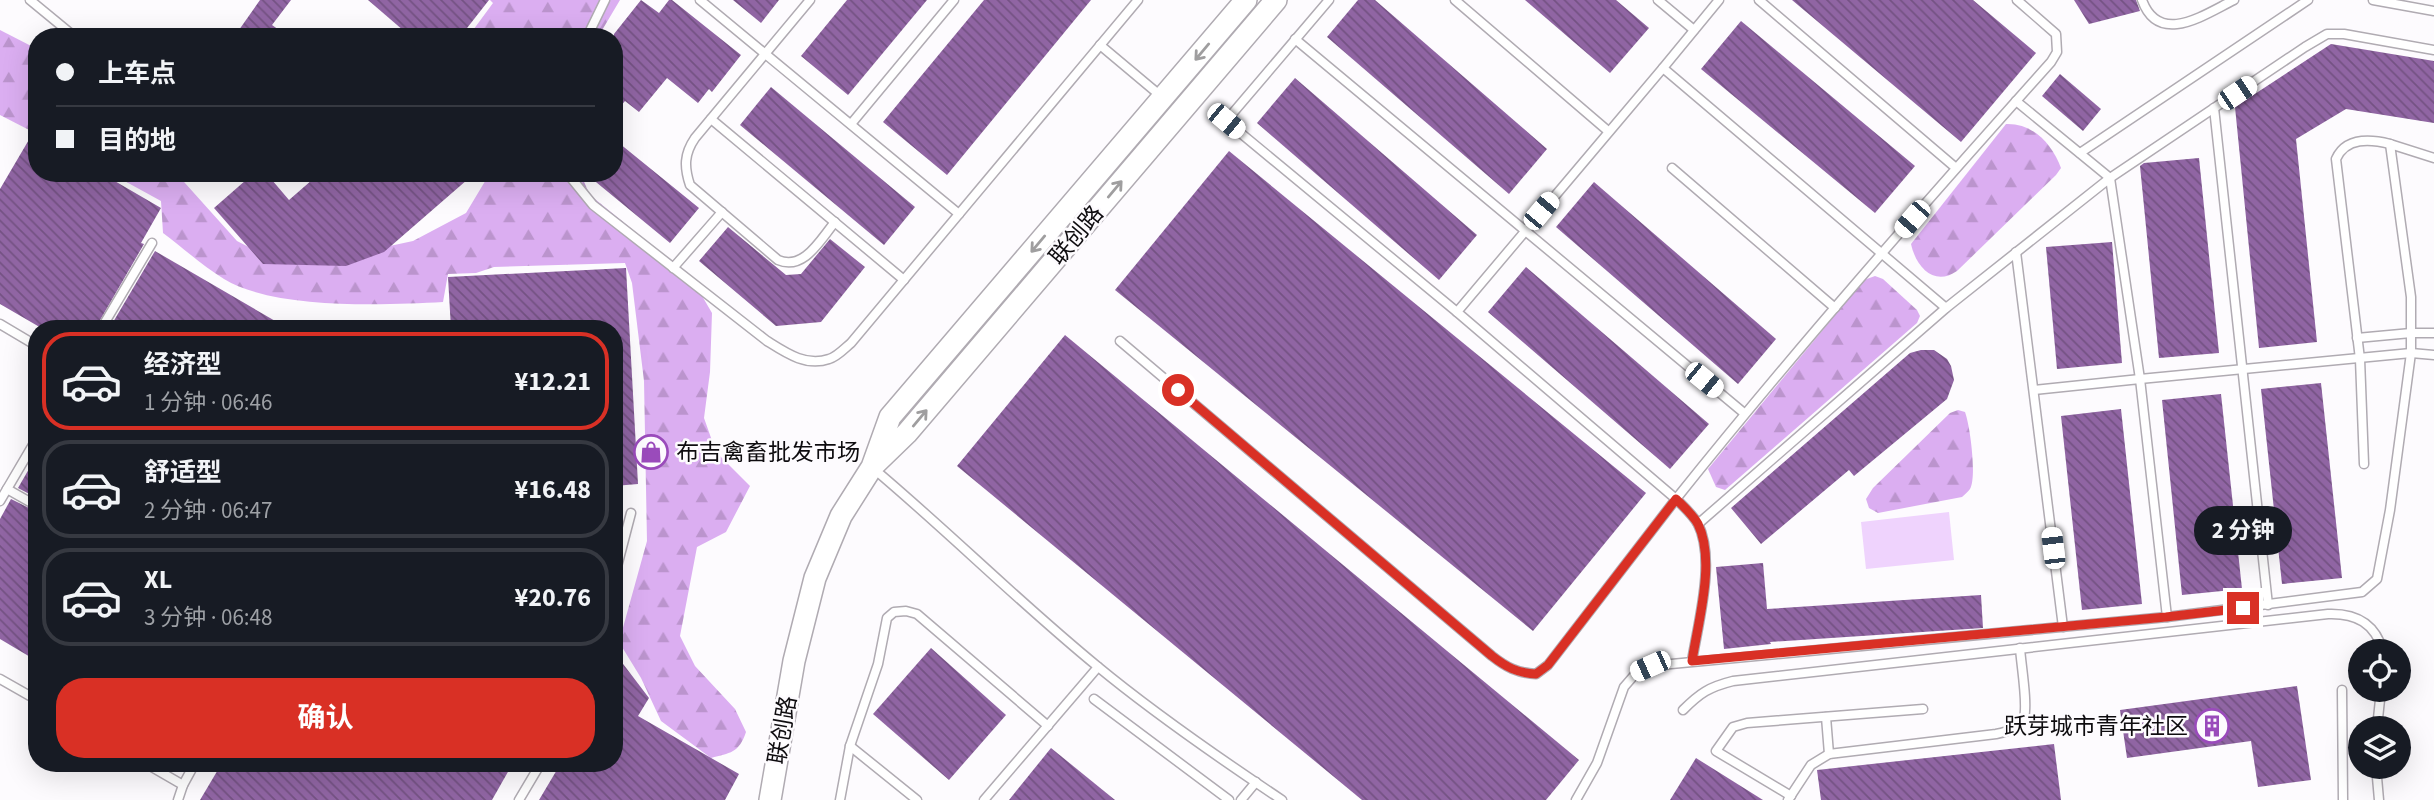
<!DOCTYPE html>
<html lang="zh">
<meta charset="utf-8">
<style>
:root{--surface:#171b24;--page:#20242c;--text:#f1f3f6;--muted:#9ea1a6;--line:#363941;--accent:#d93025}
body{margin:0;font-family:"Source Sans 3","Noto Sans SC",sans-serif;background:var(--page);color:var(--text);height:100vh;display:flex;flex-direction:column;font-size:26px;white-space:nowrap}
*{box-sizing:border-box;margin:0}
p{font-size:23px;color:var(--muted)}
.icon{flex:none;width:38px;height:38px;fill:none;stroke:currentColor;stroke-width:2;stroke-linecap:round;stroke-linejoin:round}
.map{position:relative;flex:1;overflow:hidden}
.sheet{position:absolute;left:28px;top:320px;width:595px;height:452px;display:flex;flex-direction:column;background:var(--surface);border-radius:28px;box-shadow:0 7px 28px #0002}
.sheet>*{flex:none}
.top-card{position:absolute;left:28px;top:28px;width:595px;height:154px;border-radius:28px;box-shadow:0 7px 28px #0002;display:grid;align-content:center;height:154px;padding:0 28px;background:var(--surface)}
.tools{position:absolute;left:2348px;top:639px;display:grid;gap:14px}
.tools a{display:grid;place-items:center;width:63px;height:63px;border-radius:50%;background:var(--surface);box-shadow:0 7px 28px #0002;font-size:35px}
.end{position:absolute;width:32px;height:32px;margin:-16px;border:9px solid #d93025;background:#fff;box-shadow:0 0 0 4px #fff}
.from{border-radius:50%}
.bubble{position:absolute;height:49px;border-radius:24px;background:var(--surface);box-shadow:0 7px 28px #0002;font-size:23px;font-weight:700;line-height:49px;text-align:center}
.car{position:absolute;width:21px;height:42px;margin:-21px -10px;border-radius:9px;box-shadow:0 0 5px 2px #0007;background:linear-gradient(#fff 24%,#345 0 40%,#fff 0 76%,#345 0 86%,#fff 0)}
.top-card b{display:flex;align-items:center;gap:24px;height:66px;font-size:26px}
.top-card b+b{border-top:2px solid var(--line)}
.top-card i{width:18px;height:18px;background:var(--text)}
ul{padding:12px 0 0;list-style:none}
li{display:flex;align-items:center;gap:21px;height:98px;margin:0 14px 10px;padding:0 14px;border:4px solid var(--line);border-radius:28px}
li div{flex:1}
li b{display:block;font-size:26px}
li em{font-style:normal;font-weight:700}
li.active{border-color:var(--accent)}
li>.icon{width:63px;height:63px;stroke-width:1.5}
.primary-button{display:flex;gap:14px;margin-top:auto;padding:14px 28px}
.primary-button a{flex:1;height:80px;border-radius:28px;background:var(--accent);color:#fff;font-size:28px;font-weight:700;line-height:80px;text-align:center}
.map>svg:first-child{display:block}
.forest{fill:url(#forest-firs)}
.park{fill:#efd3fd}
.building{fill:url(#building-back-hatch)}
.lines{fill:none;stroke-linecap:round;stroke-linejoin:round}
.service-casing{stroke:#b0abb2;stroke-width:11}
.tertiary-casing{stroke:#b0abb2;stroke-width:24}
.service{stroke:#fff;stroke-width:8}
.tertiary{stroke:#fff;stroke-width:21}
.oneway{stroke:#9f9e9f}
.route{stroke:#d93025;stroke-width:9}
.labels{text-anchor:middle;stroke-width:5;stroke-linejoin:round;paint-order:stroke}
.street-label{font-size:23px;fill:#0e0c0f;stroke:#fdfbfe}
.poi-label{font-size:23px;fill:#0e0c0f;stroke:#fdfbfe;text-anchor:start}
</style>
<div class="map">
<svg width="2434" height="800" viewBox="0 0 2434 800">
<defs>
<pattern id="forest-firs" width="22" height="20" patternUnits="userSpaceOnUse" patternTransform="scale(1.75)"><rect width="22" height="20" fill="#dbaef1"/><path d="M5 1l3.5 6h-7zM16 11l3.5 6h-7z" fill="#bb94cd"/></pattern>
<pattern id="building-back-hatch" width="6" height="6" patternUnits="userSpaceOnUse" patternTransform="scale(1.75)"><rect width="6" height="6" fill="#9065a3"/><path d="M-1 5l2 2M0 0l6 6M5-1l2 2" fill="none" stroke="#745283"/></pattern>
</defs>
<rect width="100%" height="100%" fill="#fdfbfe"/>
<g class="forest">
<polygon points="490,0 620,0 598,37 468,37 493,3"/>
<polygon points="0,30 37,49 37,134 0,115"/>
<path d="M2006,124C2033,123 2052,144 2061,168L2056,175L1957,271C1934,287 1916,267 1911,244Z"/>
<path d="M110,173H176L237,241L274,260L343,256L413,241L466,213L490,173H580L590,195L691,277L712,313L710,372L704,418L716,452L750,486L726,532L697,547L680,636L695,666L735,709L746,732C739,753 730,753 711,758L661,721L641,678L619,642L647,541L644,381L632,283L625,263L494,267L476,273L448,274L443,302C384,305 275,310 224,279C203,266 183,248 163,233L161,201Z"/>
<polygon points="1875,276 1883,279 1917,310 1920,316 1917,323 1725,490 1716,487 1708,469 1864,280"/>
<path d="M1958,410L1965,412C1970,425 1977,477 1970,489C1968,492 1965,494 1962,497L1878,513L1869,508L1866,499L1873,488L1950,413Z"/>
</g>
<polygon class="park" points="1949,512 1954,560 1866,569 1861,522"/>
<g class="building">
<polygon points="260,0 291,0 272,25 289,37 234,37"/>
<polygon points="368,0 489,0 460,37 411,37"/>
<polygon points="641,0 659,13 669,0 672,0 741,55 712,92 709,89 698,103 667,78 639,112 625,101 614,114 614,34"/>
<polygon points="733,0 779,0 761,23"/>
<polygon points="847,0 927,0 848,95 801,56"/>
<polygon points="984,0 1091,0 947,175 883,122"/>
<polygon points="1358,0 1375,0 1547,149 1509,194 1327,37"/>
<polygon points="1525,0 1616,0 1649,28 1610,73"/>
<polygon points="1792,0 1973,0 2036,53 1961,142"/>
<polygon points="2074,0 2136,0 2140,11 2089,24"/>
<polygon points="1741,21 1915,166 1875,213 1701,69"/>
<polygon points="2331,44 2434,61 2434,123 2346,109 2296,139 2317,342 2259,348 2235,107"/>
<polygon points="2060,74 2101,109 2083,131 2042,96"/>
<polygon points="1295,78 1477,235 1439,280 1257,123"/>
<polygon points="771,87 915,207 884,245 740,125"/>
<polygon points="37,126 37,173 101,173 161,208 141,243 144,244 95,329 43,329 0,304 0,189"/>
<polygon points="614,139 699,208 670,243 585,173 614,173"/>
<polygon points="1229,151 1646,493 1533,631 1115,290"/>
<polygon points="2199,158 2219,353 2159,358 2140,166 2144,163"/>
<polygon points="254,173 266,173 289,200 320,173 475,173 384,252 346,266 263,264 214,208"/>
<polygon points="1594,182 1776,339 1738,384 1556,227"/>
<polygon points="728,227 786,275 801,274 830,239 865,267 821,322 776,326 699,261"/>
<polygon points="2112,242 2122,363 2057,369 2046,247"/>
<polygon points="155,251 289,329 109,329"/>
<polygon points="1526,267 1709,424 1670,469 1488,312"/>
<polygon points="626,268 638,484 614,486 614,329 563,329 563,324 451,329 448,277"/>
<polygon points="1065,335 1579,760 1546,800 1362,800 957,466"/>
<polygon points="1921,350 1934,350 1947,359 1951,366 1954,380 1947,399 1854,476 1849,470 1761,544 1731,508 1910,353"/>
<polygon points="2321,383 2342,578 2282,584 2261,389"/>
<polygon points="2221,394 2242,589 2182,595 2162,400"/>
<polygon points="2121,409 2142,604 2082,610 2061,416"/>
<polygon points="37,455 37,498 18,488"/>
<polygon points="11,499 37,512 37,661 0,639 0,519"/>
<polygon points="1763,563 1767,609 1981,595 1983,628 1770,642 1771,644 1724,649 1716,567"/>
<polygon points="931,648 1006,715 949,780 873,714"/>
<polygon points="614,652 649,698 638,716 739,774 725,800 539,800 561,763 614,763"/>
<polygon points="2297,686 2311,780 2258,787 2251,741 2127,758 2120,710"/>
<polygon points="2054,744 2061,800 1821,800 1817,770"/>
<polygon points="1051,748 1115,800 1009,800"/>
<polygon points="1696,758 1763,800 1670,800"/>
<polygon points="222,763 513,763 492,800 200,800"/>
</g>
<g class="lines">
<g class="service-casing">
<g id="service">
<polyline points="30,0 75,37"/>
<polyline points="700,0 959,214"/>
<path d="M810,0L695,138C684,154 684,167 690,185L778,260C804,271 820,240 835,222"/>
<polyline points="1329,0 1226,121 1457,312"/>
<polyline points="1455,0 1608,131"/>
<polyline points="1658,0 1694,30"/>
<polyline points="1759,0 1956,168"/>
<path d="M2142,0C2159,47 2205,14 2234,0"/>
<polyline points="2373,0 2434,11"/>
<polyline points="587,37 605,0"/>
<polyline points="1295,39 1744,413"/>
<polyline points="1100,45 1162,97"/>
<polyline points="1663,68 1719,0"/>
<polyline points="2016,101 2110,178 2140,379 2411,353 2434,355"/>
<polyline points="2214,108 2268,605"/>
<polyline points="711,119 904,280"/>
<polyline points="851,124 954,0"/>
<polyline points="2080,153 2308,0"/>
<polyline points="1672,168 1835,308"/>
<path d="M567,173L593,205L767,341C786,353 806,367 829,359C837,357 845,348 851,343L1138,0"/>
<polyline points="2016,252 2063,627"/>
<polyline points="673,268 722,212"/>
<polyline points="0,324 37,346"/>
<polyline points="101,329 152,243"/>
<polyline points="2357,338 2411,333 2434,333"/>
<path d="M1120,341L1492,656C1506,667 1517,673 1536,674L1548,665L1676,499L1457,312L1663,68L1946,308"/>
<polyline points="2034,390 2140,379 2167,617"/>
<path d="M2364,464L2360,359L2336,159C2346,137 2370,139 2390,144"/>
<path d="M874,469C950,533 1020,603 1097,666C1155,714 1219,758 1282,800"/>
<polyline points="7,489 37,506"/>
<polyline points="0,501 37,438"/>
<polyline points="1698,524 1946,308 2110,178 2305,47 2327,34 2344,34 2434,50"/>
<polyline points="614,578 631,513"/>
<path d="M1692,661C1698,623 1716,560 1698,524C1693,515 1683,506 1676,499C1796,349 1923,205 2051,62L2057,52L2056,34L2017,0"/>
<polyline points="0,679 37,700"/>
<polyline points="2342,690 2343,800"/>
<polyline points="1094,699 1229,800"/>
<path d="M1683,710C1700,693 1709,687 1733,681L2328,614C2356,613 2375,623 2383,651"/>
<polyline points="1826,717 1829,754"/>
<polyline points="2377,728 2381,690"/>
<polyline points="850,746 917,800"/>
<polyline points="145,763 183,785 178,800"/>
<polyline points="2376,766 2379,800"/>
<polyline points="183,785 195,763"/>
<polyline points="1791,796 1716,751 1733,727 1747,723 1923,709"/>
<polyline points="519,800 541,763"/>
<polyline points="840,800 850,746 878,664 887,618 894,612 906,611 917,614 1048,726"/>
<polyline points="984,800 1098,667"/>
<polyline points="1241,800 1256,782"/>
<polyline points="1576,800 1597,763 1624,687 1637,672 1650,666 2167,617 2362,592 2377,579 2390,510 2411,353 2411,297 2390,144 2434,158"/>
<path d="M1788,800L1811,765L1829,754L1996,734C2006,732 2021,728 2024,717C2028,704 2021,664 2020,648"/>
</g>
</g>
<g class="tertiary-casing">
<g id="tertiary">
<polyline points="876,463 907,433 1276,0"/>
<polyline points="770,800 794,661 815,578 841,516 872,467 890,417 1246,0"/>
</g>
</g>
<use href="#service" class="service"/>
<use href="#tertiary" class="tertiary"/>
</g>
<defs><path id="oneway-shaft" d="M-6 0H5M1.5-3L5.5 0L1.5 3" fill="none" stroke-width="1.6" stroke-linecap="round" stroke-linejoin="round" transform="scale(1.75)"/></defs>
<g class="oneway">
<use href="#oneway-shaft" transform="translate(1202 52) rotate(130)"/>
<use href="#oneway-shaft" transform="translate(1115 189) rotate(-50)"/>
<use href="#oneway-shaft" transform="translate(1038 244) rotate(130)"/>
<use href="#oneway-shaft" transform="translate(920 418) rotate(-50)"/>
</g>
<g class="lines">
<path class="route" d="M1178,390L1492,656C1506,667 1517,673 1536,674L1548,665L1676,499C1683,506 1693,515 1698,524C1716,561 1698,622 1692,661L2166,617L2243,608"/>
</g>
<defs>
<g id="shop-ring" transform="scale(1.75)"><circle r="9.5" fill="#fdfbfe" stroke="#9a4bbb" stroke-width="1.5"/><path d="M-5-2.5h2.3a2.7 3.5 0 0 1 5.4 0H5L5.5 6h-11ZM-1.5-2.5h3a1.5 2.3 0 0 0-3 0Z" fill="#9a4bbb"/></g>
<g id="building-ring" transform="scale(1.75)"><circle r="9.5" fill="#fdfbfe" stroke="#9a4bbb" stroke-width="1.5"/><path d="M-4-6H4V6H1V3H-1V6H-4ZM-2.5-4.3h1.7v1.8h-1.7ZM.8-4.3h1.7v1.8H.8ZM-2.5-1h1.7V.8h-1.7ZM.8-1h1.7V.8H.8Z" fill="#9a4bbb"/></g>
</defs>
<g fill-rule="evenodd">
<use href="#shop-ring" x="651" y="452"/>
<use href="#building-ring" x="2212" y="726"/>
</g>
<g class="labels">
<g class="street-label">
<text transform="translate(1076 235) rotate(-50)" y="8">联创路</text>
<text transform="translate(782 730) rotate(-80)" y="8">联创路</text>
</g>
<g class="poi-label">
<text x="676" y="460">布吉禽畜批发市场</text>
<text x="2188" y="734" text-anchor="end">跃芽城市青年社区</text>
</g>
</g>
</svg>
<div class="tools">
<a><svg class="icon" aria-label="locate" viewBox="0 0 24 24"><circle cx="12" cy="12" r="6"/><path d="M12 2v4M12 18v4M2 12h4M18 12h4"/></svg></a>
<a><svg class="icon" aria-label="layers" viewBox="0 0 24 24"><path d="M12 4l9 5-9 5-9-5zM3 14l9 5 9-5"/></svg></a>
</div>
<i class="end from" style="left:1178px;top:390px"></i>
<i class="end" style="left:2243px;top:608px"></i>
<div class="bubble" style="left:2194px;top:506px;width:98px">2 分钟</div>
<i class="car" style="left:2237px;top:93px;rotate:56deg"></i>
<i class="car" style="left:1226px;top:121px;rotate:130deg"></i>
<i class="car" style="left:1541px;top:211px;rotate:40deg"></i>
<i class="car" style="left:1912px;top:219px;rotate:221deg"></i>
<i class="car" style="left:1704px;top:380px;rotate:129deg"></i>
<i class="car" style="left:2053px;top:548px;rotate:353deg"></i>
<i class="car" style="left:1650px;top:666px;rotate:246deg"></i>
<div class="top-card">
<b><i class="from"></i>上车点</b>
<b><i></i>目的地</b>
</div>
<section class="sheet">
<ul>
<li class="active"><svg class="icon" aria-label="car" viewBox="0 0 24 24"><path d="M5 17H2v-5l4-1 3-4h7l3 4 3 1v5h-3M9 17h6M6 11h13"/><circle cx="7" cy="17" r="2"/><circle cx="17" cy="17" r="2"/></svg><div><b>经济型</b><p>1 分钟 · 06:46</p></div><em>¥12.21</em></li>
<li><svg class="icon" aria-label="car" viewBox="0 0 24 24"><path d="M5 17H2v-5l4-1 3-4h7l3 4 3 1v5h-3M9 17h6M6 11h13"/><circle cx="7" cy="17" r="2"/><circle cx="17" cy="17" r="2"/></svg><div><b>舒适型</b><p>2 分钟 · 06:47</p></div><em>¥16.48</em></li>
<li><svg class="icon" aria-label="car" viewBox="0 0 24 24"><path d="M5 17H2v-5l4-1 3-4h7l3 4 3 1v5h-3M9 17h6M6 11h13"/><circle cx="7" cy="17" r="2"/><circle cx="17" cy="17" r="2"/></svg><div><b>XL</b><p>3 分钟 · 06:48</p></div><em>¥20.76</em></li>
</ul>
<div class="primary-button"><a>确认</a></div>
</section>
</div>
